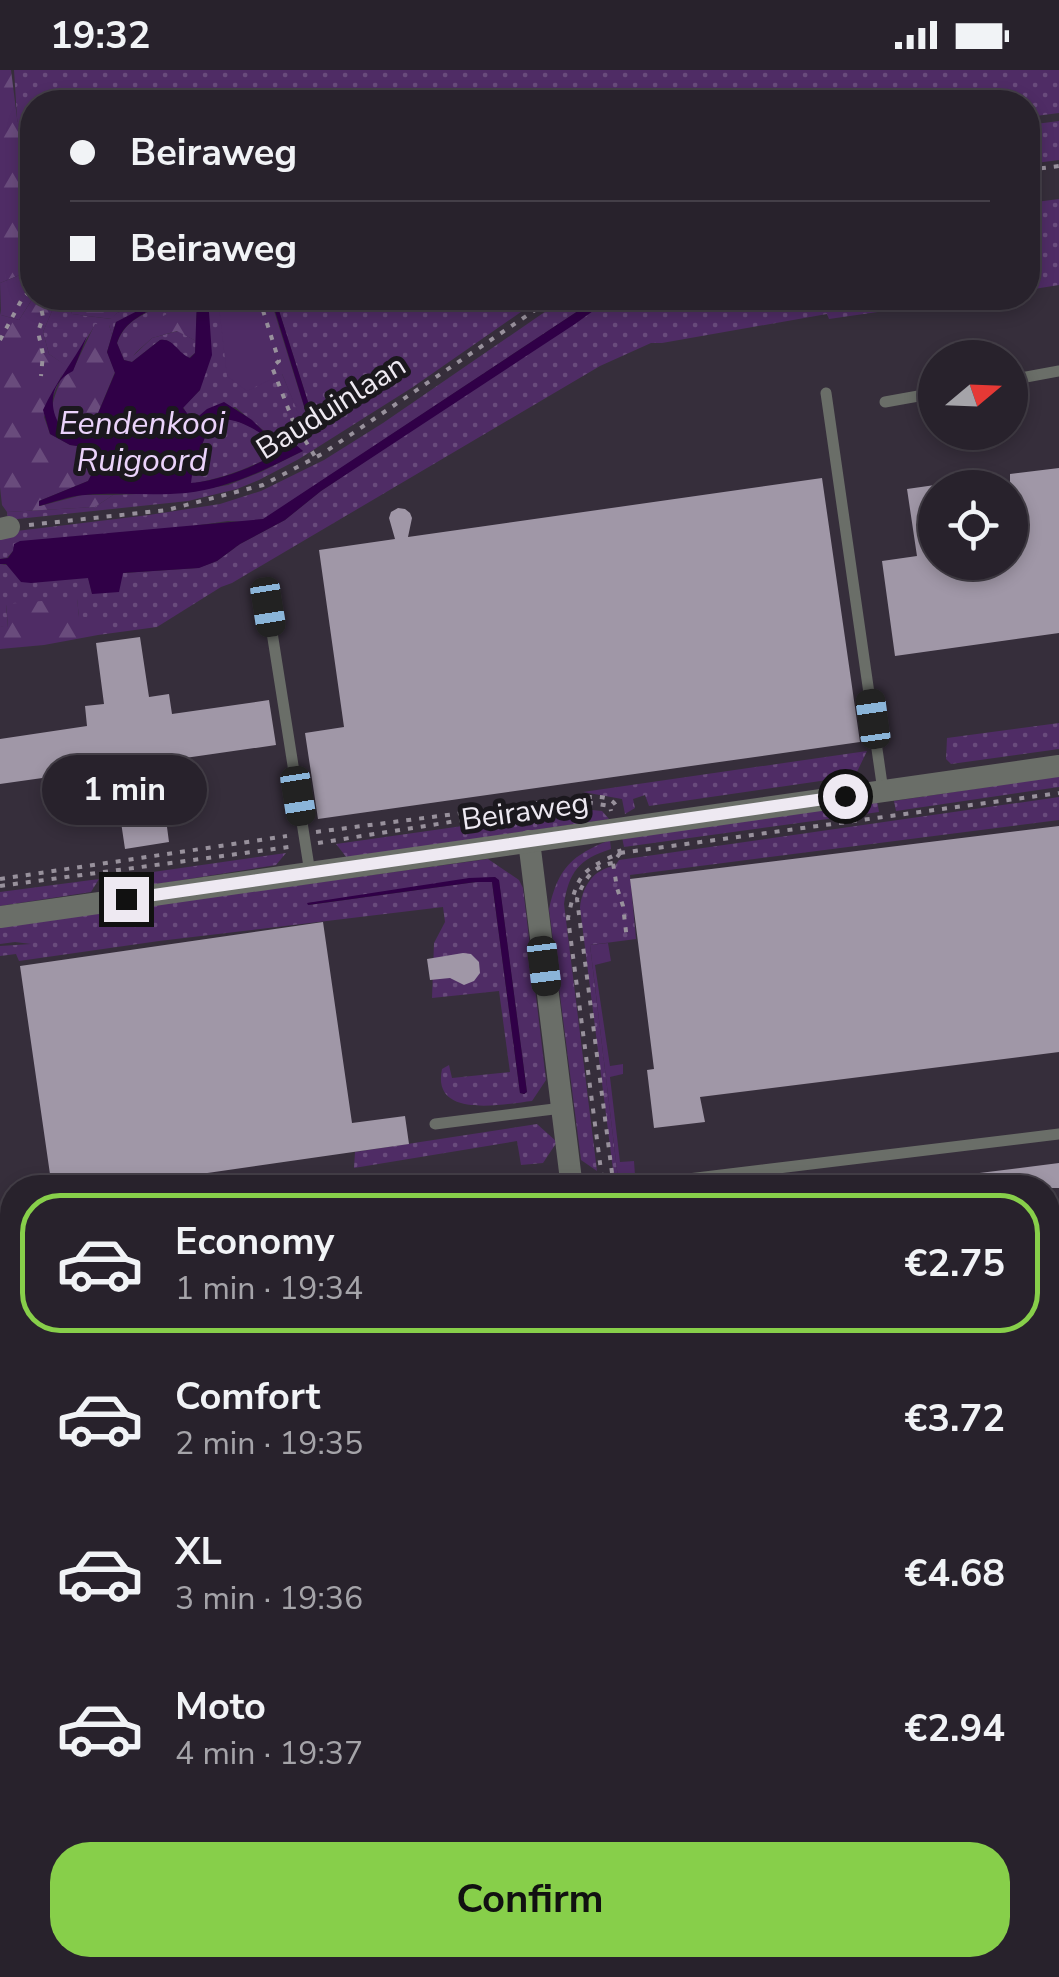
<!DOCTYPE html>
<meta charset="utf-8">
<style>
:root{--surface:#28222c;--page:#302a34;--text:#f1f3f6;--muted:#a5a4a9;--line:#443f48;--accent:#87cf4a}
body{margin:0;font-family:"Nunito Sans",sans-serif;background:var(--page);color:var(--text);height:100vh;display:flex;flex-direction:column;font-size:38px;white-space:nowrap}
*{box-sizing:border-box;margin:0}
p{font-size:32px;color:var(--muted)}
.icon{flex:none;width:55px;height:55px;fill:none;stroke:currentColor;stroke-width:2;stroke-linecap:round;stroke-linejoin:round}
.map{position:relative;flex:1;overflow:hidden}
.drawer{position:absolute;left:0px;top:1105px;width:1060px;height:802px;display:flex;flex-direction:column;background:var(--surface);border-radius:40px 40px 0 0;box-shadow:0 5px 15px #0003,0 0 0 2px var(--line)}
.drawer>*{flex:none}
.guide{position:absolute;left:20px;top:20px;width:1020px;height:220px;border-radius:40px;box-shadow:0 5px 15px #0003,0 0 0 2px var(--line);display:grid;align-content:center;height:220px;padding:0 50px;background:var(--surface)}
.needle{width:65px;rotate:71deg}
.controls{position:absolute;left:918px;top:270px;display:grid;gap:20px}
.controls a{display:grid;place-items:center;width:110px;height:110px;border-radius:50%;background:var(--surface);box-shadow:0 5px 15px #0003,0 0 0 2px var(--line);font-size:50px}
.end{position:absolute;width:45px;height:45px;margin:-22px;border:12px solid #eee9f2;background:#111;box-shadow:0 0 0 5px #111}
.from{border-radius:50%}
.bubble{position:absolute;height:70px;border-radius:35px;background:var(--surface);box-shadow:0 5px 15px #0003,0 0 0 2px var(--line);font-size:32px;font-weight:700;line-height:70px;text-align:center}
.car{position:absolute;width:30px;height:60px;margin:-30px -15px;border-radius:12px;box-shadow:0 0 8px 2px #0007;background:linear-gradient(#222 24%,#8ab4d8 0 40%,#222 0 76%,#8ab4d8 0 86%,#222 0)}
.guide b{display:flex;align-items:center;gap:35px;height:95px;font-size:38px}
.guide b+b{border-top:2px solid var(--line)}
.guide i{width:25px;height:25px;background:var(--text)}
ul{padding:18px 0 0;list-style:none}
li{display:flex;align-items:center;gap:30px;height:140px;margin:0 20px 15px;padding:0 30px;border:5px solid transparent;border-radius:40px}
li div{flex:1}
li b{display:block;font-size:38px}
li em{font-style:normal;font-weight:700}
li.current{border-color:var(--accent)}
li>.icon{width:90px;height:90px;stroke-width:1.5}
.action{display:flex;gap:20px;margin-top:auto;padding:20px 50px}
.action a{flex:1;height:115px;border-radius:40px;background:var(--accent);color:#111;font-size:40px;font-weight:700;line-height:115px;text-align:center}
.status{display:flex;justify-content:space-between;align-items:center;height:70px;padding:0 50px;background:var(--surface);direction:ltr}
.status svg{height:28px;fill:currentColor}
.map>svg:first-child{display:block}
.grass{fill:url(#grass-dots);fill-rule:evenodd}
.forest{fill:url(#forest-firs)}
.garden{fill:#4f2c65}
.water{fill:#300047}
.building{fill:#a097a7}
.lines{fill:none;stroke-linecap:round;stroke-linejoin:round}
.path{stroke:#98919c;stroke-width:4;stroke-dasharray:5 8;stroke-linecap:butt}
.lane{stroke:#6a6e68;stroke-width:11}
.street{stroke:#6a6e68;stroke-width:22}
.route{stroke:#eee9f2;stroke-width:12}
.labels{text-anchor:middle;stroke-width:10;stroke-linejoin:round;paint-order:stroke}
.street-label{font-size:30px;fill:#eee9f2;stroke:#1b181e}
.water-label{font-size:32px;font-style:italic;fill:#ebd3fb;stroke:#1b181e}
</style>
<div class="status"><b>19:32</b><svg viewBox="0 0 49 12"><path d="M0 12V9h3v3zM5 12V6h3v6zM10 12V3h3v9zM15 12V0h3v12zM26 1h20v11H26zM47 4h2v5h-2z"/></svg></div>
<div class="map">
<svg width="1059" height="1907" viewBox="0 0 1059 1907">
<defs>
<pattern id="grass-dots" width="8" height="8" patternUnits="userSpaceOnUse" patternTransform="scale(2.5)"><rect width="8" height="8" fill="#4f2c65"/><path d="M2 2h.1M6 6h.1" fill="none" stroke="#694b7c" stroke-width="1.8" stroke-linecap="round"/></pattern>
<pattern id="forest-firs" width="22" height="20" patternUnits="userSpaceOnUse" patternTransform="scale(2.5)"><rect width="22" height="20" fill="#4f2c65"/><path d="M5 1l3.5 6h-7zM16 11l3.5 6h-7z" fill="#694b7c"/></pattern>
</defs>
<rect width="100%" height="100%" fill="#362e3b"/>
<g class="grass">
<polygon points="14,0 1059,0 1059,43 1028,47 1028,32 32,32 32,106 28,101 17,48"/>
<polygon points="1059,51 1059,90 1028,94 1028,55"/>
<polygon points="1059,129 1059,215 1028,220 1028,133"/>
<path d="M60,228H68L72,244L111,249L117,243L155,230L167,244L133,286L152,268L178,261L196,271L195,283L189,288C177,283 173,268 160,270L132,292L124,290L117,273C123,257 132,250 148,242L116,252L112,265L109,255H95L69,298L49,284L43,262L52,241L53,231Z"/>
<path d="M208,228H218L282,304L309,366L312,362L320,361L316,357L275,228H541L413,317L299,389L259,410L237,419L188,431L8,450L7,442L95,437L113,425L189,422L228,415L261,402L303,381L294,374C259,394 231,407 190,414L193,397L212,350C234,345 251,357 270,369L268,364L235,337L199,347L192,352L183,337L200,320Z"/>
<polygon points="565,228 586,228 581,239 264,449 245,452 228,451 13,481 7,488 0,489 0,463 149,445 220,434 261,421 324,390 383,353"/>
<polygon points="609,228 975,228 829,249 827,244 662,273 651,273 600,296 232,513 221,517 157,557 98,565 97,547 79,547 77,529 6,535 8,558 0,556 0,494 88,507 92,523 123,503 198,498 217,491 240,474 285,450 321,421"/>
<polygon points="1059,653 1059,679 951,694 946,689 947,668"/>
<polygon points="867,681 855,706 649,736 645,725 633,729 635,738 625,744 622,729 583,722"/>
<polygon points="1059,706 1059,717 896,741 894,731"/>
<path d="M1059,727V750L630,805L636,869L590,875L618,1108H614L580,838C582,817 593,799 615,796L619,790Z"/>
<polygon points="877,730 879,742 624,777 622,767"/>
<polygon points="582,739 602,741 609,749 347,788 336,774"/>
<path d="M610,770L611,779C579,789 569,802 564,834L597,1101L581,1090L549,839C558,798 572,785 610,770Z"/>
<polygon points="286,783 276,795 151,815 139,804"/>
<path d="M488,789L519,810L523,818L546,1010L532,1031C505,1034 431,1050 442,999L449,995L452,1008L510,1002L499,921L432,928L434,873L445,852L443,837L159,871L19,891L16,884L0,886V876L31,874L15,872L0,874V856ZM495,807L499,811L527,1022L524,1024L520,1023L492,812L483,811L309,835L308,833Z"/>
<polygon points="99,809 91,822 0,836 0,822"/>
<polygon points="537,1054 557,1072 543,1093 521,1095 517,1071 354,1098 355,1082"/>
<polygon points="12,1226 12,1672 0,1674 0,1227"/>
</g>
<g class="forest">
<polygon points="0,0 11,0 17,48 28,100 32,106 32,200 0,213"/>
<path d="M33,228H60L53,231L52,241L43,262L49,284L73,300L95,254L109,255L112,265L107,282L115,302L91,360L77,363L63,360C44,335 56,330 62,304L44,347L50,364L70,375L84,377L95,398L88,411L39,431L40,436L82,425H113L95,437L7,442L2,435L0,417V240L1,245L19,250Z"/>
<path d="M68,228H197L196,271L177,261L152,268L132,286L125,278C134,260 149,253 167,244L156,230L117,243L112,249L72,244Z"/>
<polygon points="77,528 79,547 98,547 98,565 44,575 0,579 0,556 8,557 6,534"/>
</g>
<g class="garden">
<polygon points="32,200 33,228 19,250 1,245 0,213"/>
<polygon points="218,228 270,228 312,362 308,367 282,304 247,321 227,306"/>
<polygon points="608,873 611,891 595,895 610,996 623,994 623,1004 610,1007 620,1092 634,1091 635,1105 618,1108 590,875"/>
</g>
<g class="water">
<path d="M197,228H208L212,285L200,320L183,338L193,351L207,339L224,332L252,350L273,371C254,359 235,345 212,350L193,397L191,413C229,409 261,393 295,374L303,381C265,400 229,418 186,423C152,426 118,422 85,425C70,426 54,432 39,436V431L88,411L95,398L84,377L70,375L50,364L43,340C55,313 73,292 87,266L73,301C48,313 48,340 63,360L77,363L91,360L115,303L107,282L116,252L147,236L148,241C133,250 123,256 117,273L124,290L132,292L160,270C174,268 177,283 190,288L195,283Z"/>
<polygon points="271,228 275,228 316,357 321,362 312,362"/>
<polygon points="586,228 611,228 575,254 321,421 285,450 240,474 217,491 199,498 123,503 119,522 92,524 88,508 31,513 21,512 6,494 0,494 0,489 8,488 13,481 14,474 20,471 263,449 581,239"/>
<polygon points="495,807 499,810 527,1022 524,1024 520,1023 492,812 476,812 308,835 307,833 469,808"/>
</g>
<g class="building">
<polygon points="1059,398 1059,563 895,586 882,491 917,486 907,419 935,415 935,492 1010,492 1010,404"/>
<polygon points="822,408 860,672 318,749 305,663 344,657 319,480 395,469 389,448 391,442 398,438 405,439 410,443 412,448 408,467"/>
<polygon points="140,567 149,627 169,624 172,644 269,630 276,675 178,689 181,709 161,712 169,772 125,779 113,698 0,714 0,669 87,656 85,636 104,634 96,573"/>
<polygon points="1059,756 1059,982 700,1027 705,1052 654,1058 647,1000 654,999 630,809"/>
<polygon points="323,852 352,1053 405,1046 409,1074 103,1118 52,1118 20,896"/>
<polygon points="463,883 471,884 479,892 480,903 474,911 464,915 450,908 430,910 427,889"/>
<polygon points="1059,1093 1059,1118 948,1118 947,1107"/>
</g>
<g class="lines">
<g class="path">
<polyline points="1028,100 1059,96"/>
<polyline points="39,228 43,247 38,262 43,284 41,306"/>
<polyline points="259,228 279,291 272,297 293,351 316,388"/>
<polyline points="0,270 22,229 32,219"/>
<polyline points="29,455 167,440 263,415 322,384 553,228"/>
<path d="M316,762L586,727C599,727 613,725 618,740"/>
<polyline points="318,773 551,736 584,732 610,736 611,741"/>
<polyline points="620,783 613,793 617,818 623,836 627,870"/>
<polyline points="620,783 1059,723"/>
<polyline points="0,809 287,766"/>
<polyline points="0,816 289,777"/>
<path d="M612,1103L577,829C583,811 592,796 613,793"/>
<path d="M602,1108L568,848C577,806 580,800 620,783L619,779"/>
<polyline points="700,1895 702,1907"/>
<polyline points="709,1895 710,1907"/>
</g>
<g class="lane">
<polyline points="1010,310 1059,301"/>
<polyline points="826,323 883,721"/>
<polyline points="885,332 935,323"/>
<polyline points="268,537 310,803"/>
<polyline points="435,1054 562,1038"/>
<polyline points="614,1118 1059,1064"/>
<polyline points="1048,1362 1059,1360"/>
<polyline points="1048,1691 1059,1689"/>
<polyline points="205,1895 207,1907"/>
</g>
<g class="street">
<polyline points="0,459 9,457"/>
<polyline points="529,771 572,1118"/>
<polyline points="0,847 1059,696"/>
<polyline points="671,1895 673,1907"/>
</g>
</g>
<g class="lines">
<polyline class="route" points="126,829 845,726"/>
</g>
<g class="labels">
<g class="street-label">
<text transform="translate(331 337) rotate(-32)" y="10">Bauduinlaan</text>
<text transform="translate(525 741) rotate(-8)" y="10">Beiraweg</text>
</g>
<g class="water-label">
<text x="142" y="364">Eendenkooi<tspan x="142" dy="37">Ruigoord</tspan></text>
</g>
</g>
</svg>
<div class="controls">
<a><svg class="needle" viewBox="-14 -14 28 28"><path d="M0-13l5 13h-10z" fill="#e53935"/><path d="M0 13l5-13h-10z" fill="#a5a4a9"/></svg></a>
<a><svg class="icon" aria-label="locate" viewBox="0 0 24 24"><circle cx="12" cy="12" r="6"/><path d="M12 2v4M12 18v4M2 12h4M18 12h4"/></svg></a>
</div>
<i class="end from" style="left:845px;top:726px"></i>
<i class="end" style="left:126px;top:829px"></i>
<div class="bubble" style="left:42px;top:685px;width:165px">1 min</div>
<i class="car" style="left:268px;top:537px;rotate:171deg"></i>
<i class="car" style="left:873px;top:649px;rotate:352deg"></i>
<i class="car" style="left:298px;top:726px;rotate:171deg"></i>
<i class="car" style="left:544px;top:896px;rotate:173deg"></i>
<div class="guide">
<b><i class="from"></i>Beiraweg</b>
<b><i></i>Beiraweg</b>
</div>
<section class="drawer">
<ul>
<li class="current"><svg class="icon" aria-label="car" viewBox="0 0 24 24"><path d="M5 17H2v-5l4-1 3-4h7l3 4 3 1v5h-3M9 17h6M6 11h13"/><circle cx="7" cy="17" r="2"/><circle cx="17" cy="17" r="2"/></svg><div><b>Economy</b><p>1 min · 19:34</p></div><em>€2.75</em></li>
<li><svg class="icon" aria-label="car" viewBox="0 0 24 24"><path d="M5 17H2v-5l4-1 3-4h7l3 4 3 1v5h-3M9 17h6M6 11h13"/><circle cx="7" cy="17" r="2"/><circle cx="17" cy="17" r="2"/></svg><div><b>Comfort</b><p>2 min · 19:35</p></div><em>€3.72</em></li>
<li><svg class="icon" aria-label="car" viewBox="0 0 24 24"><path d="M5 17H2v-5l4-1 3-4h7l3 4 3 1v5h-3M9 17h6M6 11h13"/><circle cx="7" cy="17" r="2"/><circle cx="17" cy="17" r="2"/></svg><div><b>XL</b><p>3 min · 19:36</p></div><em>€4.68</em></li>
<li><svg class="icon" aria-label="car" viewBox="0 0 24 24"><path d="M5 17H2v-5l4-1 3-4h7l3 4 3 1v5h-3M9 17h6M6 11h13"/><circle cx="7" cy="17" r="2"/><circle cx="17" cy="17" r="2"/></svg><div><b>Moto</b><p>4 min · 19:37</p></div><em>€2.94</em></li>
</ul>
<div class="action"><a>Confirm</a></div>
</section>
</div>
